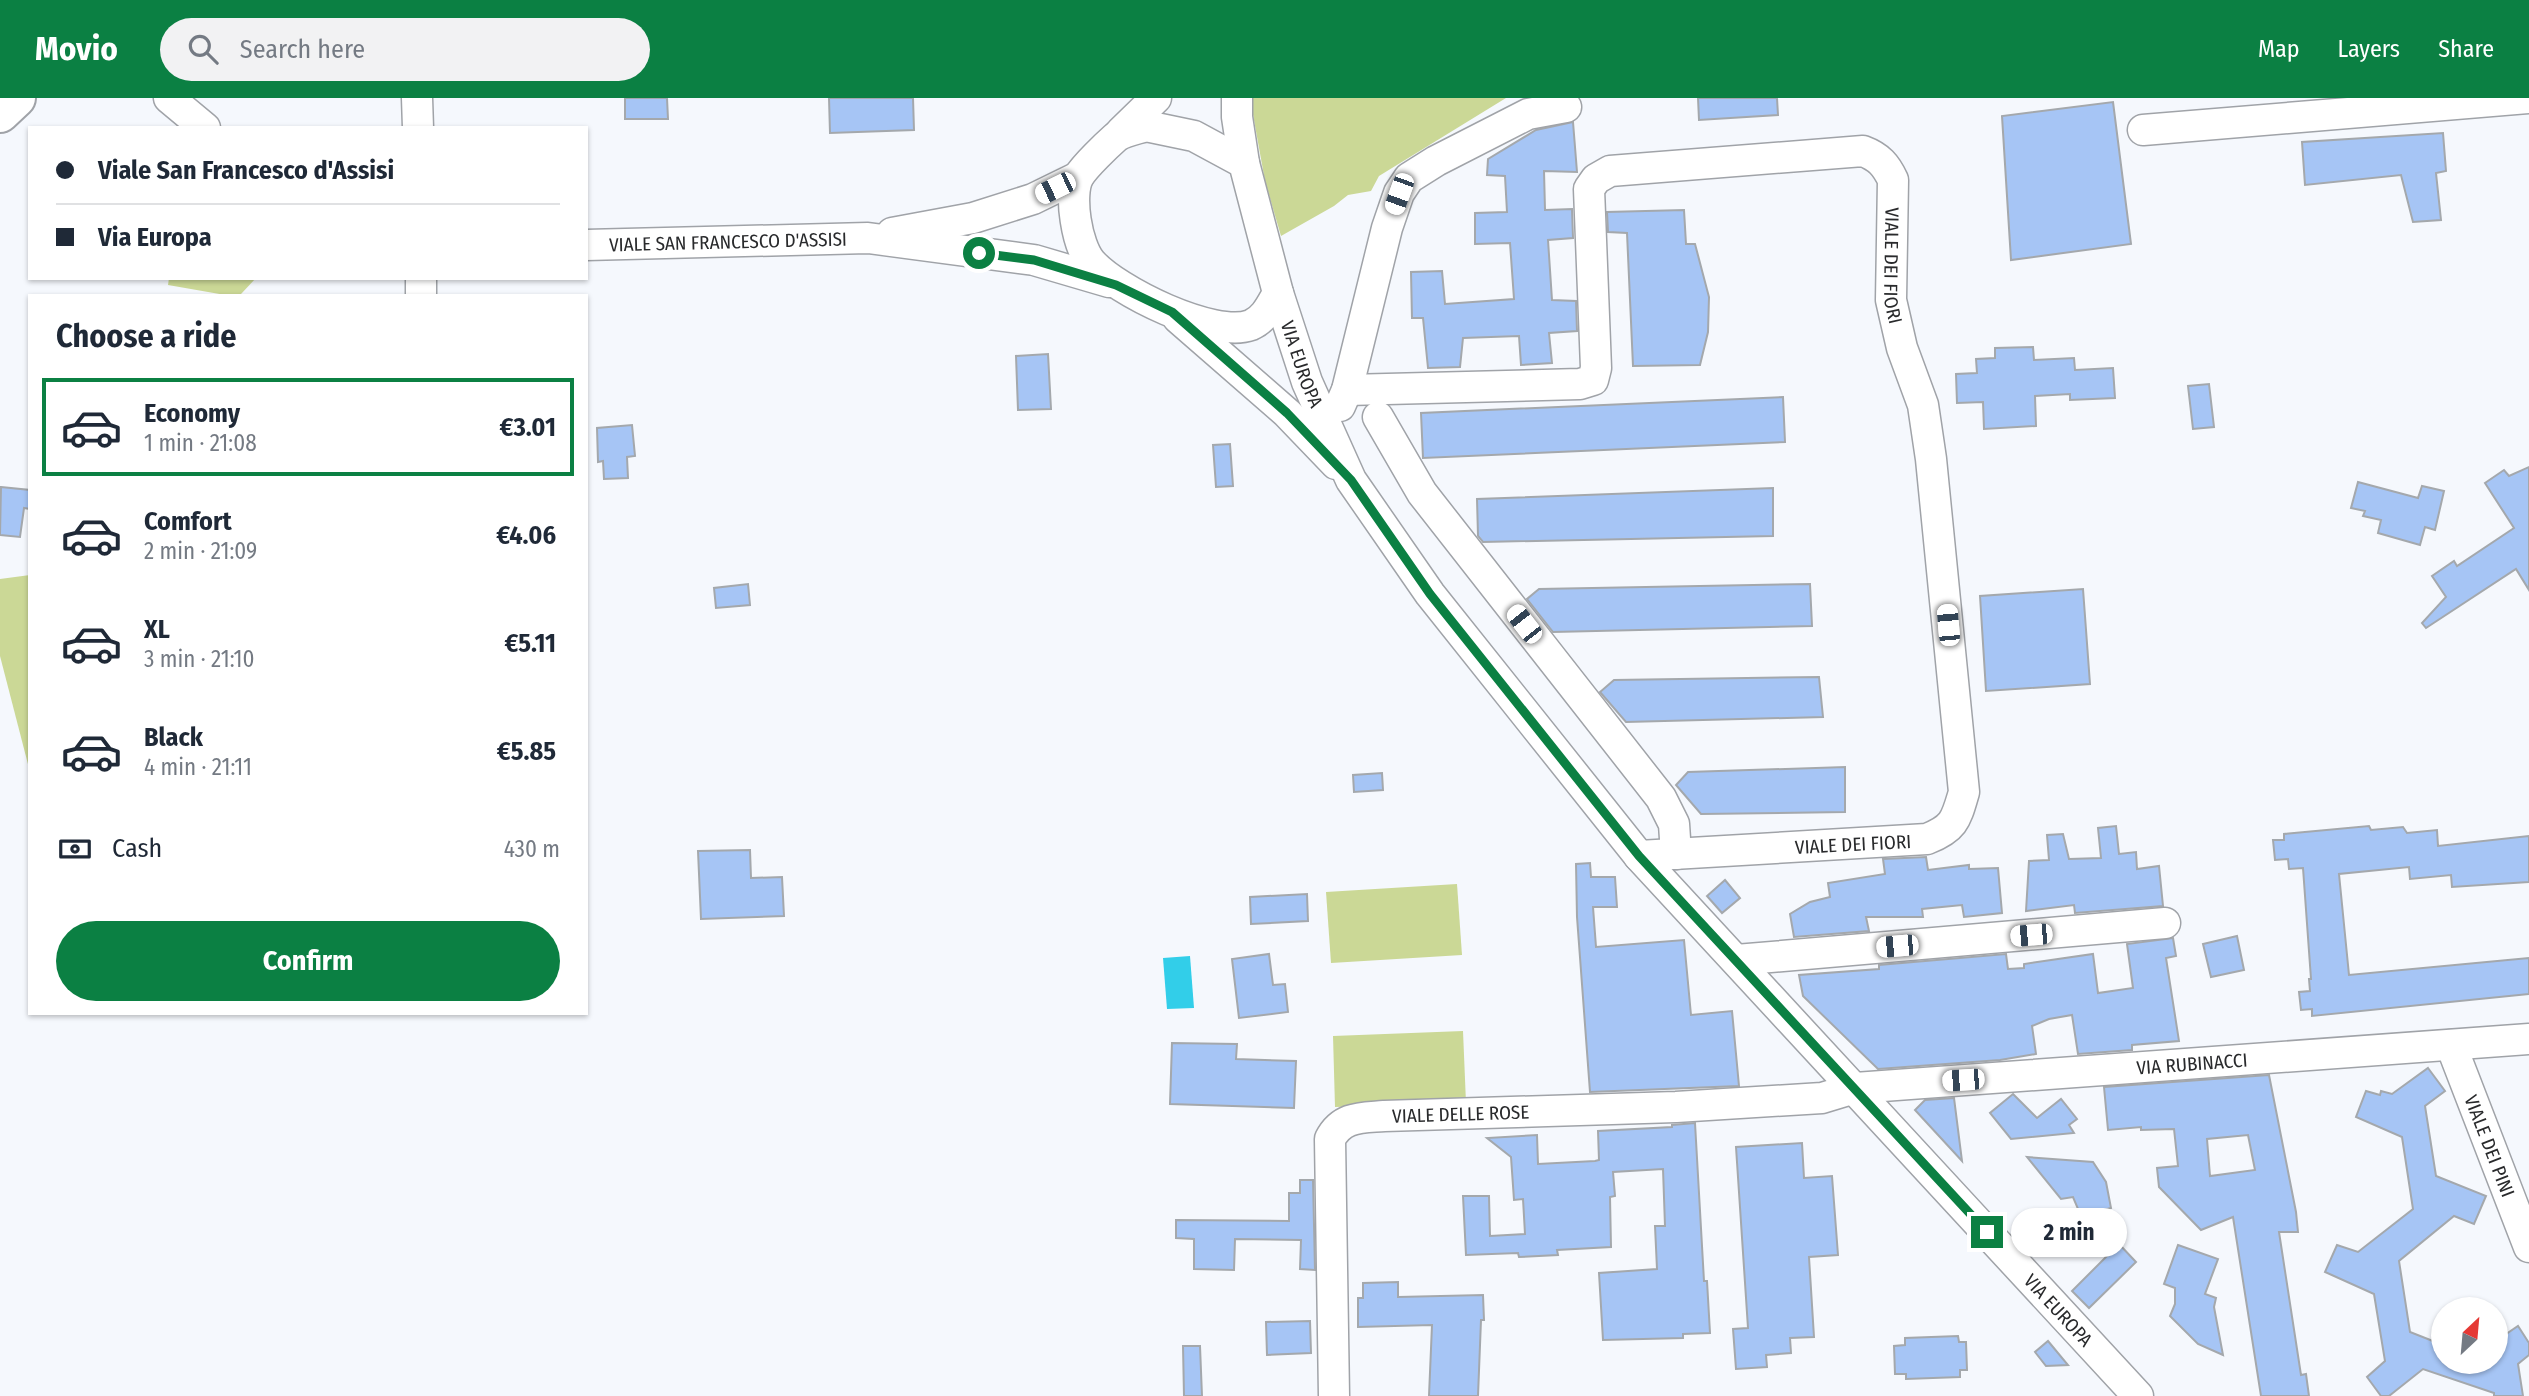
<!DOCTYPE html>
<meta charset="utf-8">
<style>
:root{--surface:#fff;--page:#f2f2f3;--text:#1f2937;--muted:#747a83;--line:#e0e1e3;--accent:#0b8043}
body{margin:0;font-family:"Fira Sans Condensed",sans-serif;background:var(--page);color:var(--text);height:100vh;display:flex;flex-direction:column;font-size:26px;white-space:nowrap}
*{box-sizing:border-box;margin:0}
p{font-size:23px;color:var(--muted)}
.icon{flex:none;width:38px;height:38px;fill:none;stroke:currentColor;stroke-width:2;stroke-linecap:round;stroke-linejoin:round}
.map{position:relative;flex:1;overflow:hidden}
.drawer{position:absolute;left:28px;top:196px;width:560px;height:721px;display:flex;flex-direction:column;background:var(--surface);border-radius:0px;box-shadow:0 2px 5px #0004}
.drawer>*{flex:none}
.guide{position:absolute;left:28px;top:28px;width:560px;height:154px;border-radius:0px;box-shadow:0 2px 5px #0004;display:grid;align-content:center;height:154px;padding:0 28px;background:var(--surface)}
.needle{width:46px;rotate:26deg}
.fabs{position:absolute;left:2431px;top:1199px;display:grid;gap:14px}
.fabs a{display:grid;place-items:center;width:77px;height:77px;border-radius:50%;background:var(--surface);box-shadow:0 2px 5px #0004;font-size:35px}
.end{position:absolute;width:32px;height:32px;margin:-16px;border:9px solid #0b8043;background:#fff;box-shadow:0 0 0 4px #fff}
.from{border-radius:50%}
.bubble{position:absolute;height:49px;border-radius:24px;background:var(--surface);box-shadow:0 2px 5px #0004;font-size:23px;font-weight:700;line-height:49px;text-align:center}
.car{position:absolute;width:21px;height:42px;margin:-21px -10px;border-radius:9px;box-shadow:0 0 5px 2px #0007;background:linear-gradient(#fff 24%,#345 0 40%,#fff 0 76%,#345 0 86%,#fff 0)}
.guide b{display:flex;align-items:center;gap:24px;height:66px;font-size:26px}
.guide b+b{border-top:2px solid var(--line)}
.guide i{width:18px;height:18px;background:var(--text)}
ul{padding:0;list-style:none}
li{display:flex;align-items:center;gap:21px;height:98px;margin:0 14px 10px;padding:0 14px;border:4px solid transparent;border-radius:0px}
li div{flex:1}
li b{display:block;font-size:26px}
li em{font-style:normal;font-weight:700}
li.active{border-color:var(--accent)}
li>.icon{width:63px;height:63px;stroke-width:1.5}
h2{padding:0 28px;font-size:32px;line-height:84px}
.pay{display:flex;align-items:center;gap:18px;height:77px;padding:0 28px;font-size:26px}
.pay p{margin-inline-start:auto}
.button{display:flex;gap:14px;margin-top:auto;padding:14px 28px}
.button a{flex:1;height:80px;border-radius:42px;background:var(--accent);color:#fff;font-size:28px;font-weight:700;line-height:80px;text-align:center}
header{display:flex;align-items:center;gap:42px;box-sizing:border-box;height:98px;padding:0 35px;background:var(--accent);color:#fff}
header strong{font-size:33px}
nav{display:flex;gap:38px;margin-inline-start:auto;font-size:24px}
.search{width:490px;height:63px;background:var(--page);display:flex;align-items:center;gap:18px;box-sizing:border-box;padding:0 24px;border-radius:38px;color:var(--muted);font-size:26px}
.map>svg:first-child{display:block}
.green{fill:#cbd896}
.water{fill:#32cee9}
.building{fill:#a6c5f5;stroke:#a4a8ac;stroke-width:2;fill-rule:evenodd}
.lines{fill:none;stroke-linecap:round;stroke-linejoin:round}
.minor-casing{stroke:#a0a3a8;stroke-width:33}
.major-casing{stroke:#a0a3a8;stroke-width:42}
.minor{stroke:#fff;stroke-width:30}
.major{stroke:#fff;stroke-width:38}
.route{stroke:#0b8043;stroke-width:9}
.labels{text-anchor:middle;stroke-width:7;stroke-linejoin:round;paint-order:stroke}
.street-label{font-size:19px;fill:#292a2c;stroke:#fff}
</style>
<header>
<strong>Movio</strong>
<div class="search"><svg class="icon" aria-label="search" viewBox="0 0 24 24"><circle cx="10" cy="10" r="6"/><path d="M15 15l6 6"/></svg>Search here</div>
<nav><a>Map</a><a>Layers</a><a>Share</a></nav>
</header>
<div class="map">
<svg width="2529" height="1298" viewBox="0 0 2529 1298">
<rect width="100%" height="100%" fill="#f5f8fd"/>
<g class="green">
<polygon points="1250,0 1506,0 1379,78 1371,93 1348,97 1334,108 1281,138 1265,83"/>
<polygon points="169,180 256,180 241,196 231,198 168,187"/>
<polygon points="30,477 30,674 0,558 0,481"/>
<polygon points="1457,786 1462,857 1331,865 1326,794"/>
<polygon points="1463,933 1466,1005 1335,1009 1333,938"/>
</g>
<polygon class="water" points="1190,858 1194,910 1167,911 1163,860"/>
<g class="building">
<polygon points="625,0 667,0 668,21 625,21"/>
<polygon points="829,0 913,0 914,32 830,35"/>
<polygon points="1698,0 1777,0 1778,17 1699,22"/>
<polygon points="2113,4 2131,146 2011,162 2002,18"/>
<polygon points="1573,24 1577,74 1544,73 1545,112 1572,111 1573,140 1548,142 1552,202 1576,203 1577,233 1549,235 1552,265 1521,267 1519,238 1463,240 1460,269 1428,270 1423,220 1412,220 1411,174 1442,173 1445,206 1514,201 1510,145 1475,146 1475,115 1507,114 1505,78 1487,77 1488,61 1536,32"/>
<polygon points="2443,35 2446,73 2436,75 2441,122 2413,124 2401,77 2305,87 2302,44"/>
<polygon points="1684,112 1686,146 1695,146 1709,199 1708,234 1700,267 1633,268 1627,135 1608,134 1607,114"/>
<polygon points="2033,249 2034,262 2074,260 2075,272 2113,270 2115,300 2070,302 2070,296 2035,298 2036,328 1984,331 1983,304 1957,305 1956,276 1977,275 1976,261 1995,260 1995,250"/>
<polygon points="1048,256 1051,311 1018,312 1016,258"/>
<polygon points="2209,286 2214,329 2193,331 2188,288"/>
<polygon points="1783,299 1785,344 1423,360 1421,315"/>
<polygon points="632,327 635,358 627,359 628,380 604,381 603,363 598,364 597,330"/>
<polygon points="1230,346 1233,388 1216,389 1213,347"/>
<polygon points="2529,369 2529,492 2516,471 2426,530 2422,525 2446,499 2432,478 2454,463 2457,468 2514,430 2485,385 2504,372 2509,378"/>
<polygon points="2358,384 2418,400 2422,388 2444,393 2435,432 2425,429 2420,447 2378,435 2381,422 2363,418 2365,413 2351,410"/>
<polygon points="1,389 30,392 30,411 24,410 20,439 0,437"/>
<polygon points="1773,390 1773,438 1483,444 1478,438 1477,401"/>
<polygon points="748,486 750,507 716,510 714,490"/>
<polygon points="1810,486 1812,528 1553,534 1527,501 1539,491"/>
<polygon points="2083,491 2090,586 1986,593 1980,498"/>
<polygon points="1819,579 1823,619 1626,624 1600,594 1614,582"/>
<polygon points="1845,669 1845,714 1701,716 1676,687 1688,674"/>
<polygon points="1382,675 1383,692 1354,694 1353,677"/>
<polygon points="2116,728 2119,756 2136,754 2137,771 2159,768 2163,808 2075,815 2074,807 2026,813 2029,763 2049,762 2047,737 2063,736 2069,761 2101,760 2098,730"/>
<polygon points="2369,728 2371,732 2403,729 2407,735 2437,732 2438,748 2529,738 2529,784 2452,789 2451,777 2410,781 2409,769 2339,776 2349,877 2529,860 2529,896 2312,918 2312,911 2301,912 2299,894 2310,893 2309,881 2311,881 2303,770 2289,771 2288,761 2275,762 2273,742 2284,742 2284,736"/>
<polygon points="750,752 751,780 782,779 784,818 701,821 698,753"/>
<polygon points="1926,759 1928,772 1969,767 1969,771 1998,770 2002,815 1964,819 1962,807 1922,811 1923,819 1866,819 1869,833 1794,839 1790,816 1810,804 1830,799 1828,785 1885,776 1883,761"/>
<polygon points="1590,765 1591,779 1615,779 1617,809 1593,809 1596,849 1684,842 1691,917 1732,913 1739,988 1590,994 1577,819 1576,766"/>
<polygon points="1725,782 1740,800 1722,815 1707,798"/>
<polygon points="1307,796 1308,823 1251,826 1250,799"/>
<polygon points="2237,838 2244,872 2211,879 2203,846"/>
<polygon points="2173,840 2176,858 2166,860 2179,943 2132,947 2132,952 2078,956 2072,917 2049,921 2032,928 2036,956 2000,962 1878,971 1803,898 1799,877 1879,871 1879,867 2006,856 2008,871 2024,870 2024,866 2093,856 2098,895 2133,890 2127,846"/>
<polygon points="1269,856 1273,887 1285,886 1288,914 1239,920 1232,861"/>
<polygon points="1172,945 1237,946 1236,961 1296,963 1294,1010 1170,1006"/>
<polygon points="2428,970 2445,993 2425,1008 2436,1078 2486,1098 2474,1126 2454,1118 2399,1163 2410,1234 2443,1247 2443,1264 2496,1264 2496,1243 2518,1228 2529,1245 2529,1257 2518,1266 2523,1298 2494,1298 2494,1295 2423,1271 2389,1298 2381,1298 2367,1279 2385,1263 2374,1196 2325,1174 2337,1147 2358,1154 2413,1111 2402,1039 2356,1019 2366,993 2380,997 2381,993 2392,996"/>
<path d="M2269,977L2296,1114L2298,1134H2279L2301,1277L2306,1276L2309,1298H2261L2233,1119L2201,1132L2159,1089L2157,1070L2178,1068L2174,1031L2141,1032V1029L2108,1032L2104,989ZM2248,1037L2255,1072L2210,1078L2207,1041Z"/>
<polygon points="2013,996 2037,1020 2061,1001 2077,1021 2069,1027 2074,1035 2011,1041 1990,1015"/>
<polygon points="1954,1000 1962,1063 1915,1012 1925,1002"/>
<polygon points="1695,1025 1704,1183 1707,1183 1710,1235 1683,1236 1683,1240 1603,1242 1599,1175 1657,1171 1655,1128 1665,1128 1663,1071 1613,1074 1615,1098 1610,1099 1611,1149 1557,1152 1558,1157 1519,1159 1518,1155 1466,1157 1463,1098 1489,1098 1490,1138 1525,1136 1523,1101 1514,1102 1511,1059 1487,1040 1537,1037 1538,1066 1595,1063 1599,1062 1598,1033 1672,1029 1672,1027"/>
<polygon points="1802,1045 1804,1080 1832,1078 1838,1157 1809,1159 1814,1239 1790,1240 1791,1255 1766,1257 1767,1269 1736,1271 1733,1231 1748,1230 1736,1049"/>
<polygon points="2027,1059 2093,1064 2106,1084 2111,1110 2081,1118 2073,1099 2061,1101"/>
<polygon points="1300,1082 1313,1082 1315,1172 1300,1171 1301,1142 1235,1141 1234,1172 1194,1171 1194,1141 1176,1140 1176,1122 1289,1123 1289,1095 1300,1095"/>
<polygon points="2119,1146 2136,1164 2089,1210 2072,1193"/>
<polygon points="2178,1147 2218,1161 2205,1196 2216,1200 2214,1209 2223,1257 2198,1246 2170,1218 2175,1206 2175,1190 2164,1186"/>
<polygon points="1398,1184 1398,1199 1483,1197 1484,1222 1481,1222 1478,1298 1429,1298 1432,1227 1358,1229 1358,1200 1363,1200 1363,1185"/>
<polygon points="1310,1223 1311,1255 1267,1257 1266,1224"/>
<polygon points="1958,1238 1959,1244 1966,1244 1967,1272 1960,1272 1960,1279 1906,1281 1906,1276 1895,1276 1894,1248 1905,1247 1905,1240"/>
<polygon points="2048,1243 2068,1267 2046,1268 2035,1254"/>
<polygon points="1183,1248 1200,1248 1202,1298 1184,1298"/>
</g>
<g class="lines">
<g class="minor-casing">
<g id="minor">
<polyline points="169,0 205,30"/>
<polyline points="417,0 418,30"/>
<polyline points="1237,0 1237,19 1244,65"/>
<path d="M1146,28L1194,38L1244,65L1278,195C1271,207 1265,221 1251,227C1214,241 1116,193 1091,164C1077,148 1068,96 1079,78C1085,68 1107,47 1116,39C1124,33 1137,31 1146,28Z"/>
<polyline points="2143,32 2529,0"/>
<polyline points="1121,34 1156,0"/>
<polyline points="892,135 973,120 1033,101 1078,79"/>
<path id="s1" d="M586,147L868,140L1034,162L1109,184"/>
<polyline points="421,180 421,198"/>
<path id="s2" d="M1278,195L1307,284L1351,382L1430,496L1639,758L2138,1298"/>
<polyline points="1178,220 1287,315 1336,366"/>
<path id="s3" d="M1347,292L1580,286L1593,282L1596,270L1589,91L1596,81L1610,73L1863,53C1879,59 1886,67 1893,82L1891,202L1902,250L1923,307L1931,361L1964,694C1956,721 1955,730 1927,741L1639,758"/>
<polyline points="1340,308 1347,292 1387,130 1399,95 1409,80 1436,63 1528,16 1566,9"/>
<polyline points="1378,319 1422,395 1661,700 1674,726 1676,756"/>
<polyline points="1736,862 2165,825"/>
<path id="s4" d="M2451,947L2529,1149"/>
<path id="s5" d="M1334,1298L1330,1041C1342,1018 1361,1020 1384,1018L1676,1009L1822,1000L1855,990L2529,941"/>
</g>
</g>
<g class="major-casing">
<polyline id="major" points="0,15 16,0"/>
</g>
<use href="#minor" class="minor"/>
<use href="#major" class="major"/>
</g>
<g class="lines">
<polyline class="route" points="979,155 1034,162 1116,187 1172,214 1287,315 1351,382 1430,496 1639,758 1987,1134"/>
</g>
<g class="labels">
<g class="street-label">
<text dy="7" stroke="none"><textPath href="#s1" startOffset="142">VIALE SAN FRANCESCO D'ASSISI</textPath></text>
<text dy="7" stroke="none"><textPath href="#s3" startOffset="849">VIALE DEI FIORI</textPath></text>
<text dy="7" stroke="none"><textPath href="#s2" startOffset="75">VIA EUROPA</textPath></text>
<text transform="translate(1853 746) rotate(-3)" y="7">VIALE DEI FIORI</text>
<text dy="7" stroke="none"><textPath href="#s5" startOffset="1130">VIA RUBINACCI</textPath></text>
<text dy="7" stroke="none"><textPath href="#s5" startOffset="396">VIALE DELLE ROSE</textPath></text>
<text dy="7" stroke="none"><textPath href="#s4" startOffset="108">VIALE DEI PINI</textPath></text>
<text dy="7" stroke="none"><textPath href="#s2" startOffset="1293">VIA EUROPA</textPath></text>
</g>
</g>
</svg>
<div class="fabs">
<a><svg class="needle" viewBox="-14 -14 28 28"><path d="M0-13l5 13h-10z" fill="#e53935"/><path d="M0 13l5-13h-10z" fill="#747a83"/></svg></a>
</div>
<i class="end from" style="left:979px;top:155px"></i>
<i class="end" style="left:1987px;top:1134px"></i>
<div class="bubble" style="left:2011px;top:1110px;width:116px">2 min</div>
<i class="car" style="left:1055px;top:90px;rotate:244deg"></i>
<i class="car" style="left:1399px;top:96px;rotate:200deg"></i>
<i class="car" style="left:1524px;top:526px;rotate:322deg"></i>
<i class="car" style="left:1948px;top:527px;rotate:355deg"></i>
<i class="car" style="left:2031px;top:837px;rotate:265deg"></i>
<i class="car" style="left:1897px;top:848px;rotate:265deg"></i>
<i class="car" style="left:1963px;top:982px;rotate:266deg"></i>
<div class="guide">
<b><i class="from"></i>Viale San Francesco d'Assisi</b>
<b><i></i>Via Europa</b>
</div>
<section class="drawer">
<h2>Choose a ride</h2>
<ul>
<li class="active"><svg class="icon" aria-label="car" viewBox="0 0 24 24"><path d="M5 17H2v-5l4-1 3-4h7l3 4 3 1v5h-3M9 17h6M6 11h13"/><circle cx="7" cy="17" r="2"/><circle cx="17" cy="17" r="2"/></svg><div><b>Economy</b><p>1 min · 21:08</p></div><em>€3.01</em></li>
<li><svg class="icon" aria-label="car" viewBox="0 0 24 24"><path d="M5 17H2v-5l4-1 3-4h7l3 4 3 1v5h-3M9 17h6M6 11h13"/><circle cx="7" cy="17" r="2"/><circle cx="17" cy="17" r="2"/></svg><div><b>Comfort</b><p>2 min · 21:09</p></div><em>€4.06</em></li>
<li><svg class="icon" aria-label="car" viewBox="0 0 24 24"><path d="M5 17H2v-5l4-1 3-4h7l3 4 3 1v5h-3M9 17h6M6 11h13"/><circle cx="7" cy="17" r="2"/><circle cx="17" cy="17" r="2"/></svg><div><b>XL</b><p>3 min · 21:10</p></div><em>€5.11</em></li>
<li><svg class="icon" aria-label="car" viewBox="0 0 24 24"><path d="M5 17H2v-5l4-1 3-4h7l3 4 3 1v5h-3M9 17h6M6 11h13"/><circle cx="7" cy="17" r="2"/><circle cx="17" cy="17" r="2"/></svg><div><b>Black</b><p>4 min · 21:11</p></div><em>€5.85</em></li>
</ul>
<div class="pay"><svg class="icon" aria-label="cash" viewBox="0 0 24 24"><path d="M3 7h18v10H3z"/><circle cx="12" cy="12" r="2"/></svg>Cash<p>430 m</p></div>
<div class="button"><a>Confirm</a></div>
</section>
</div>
